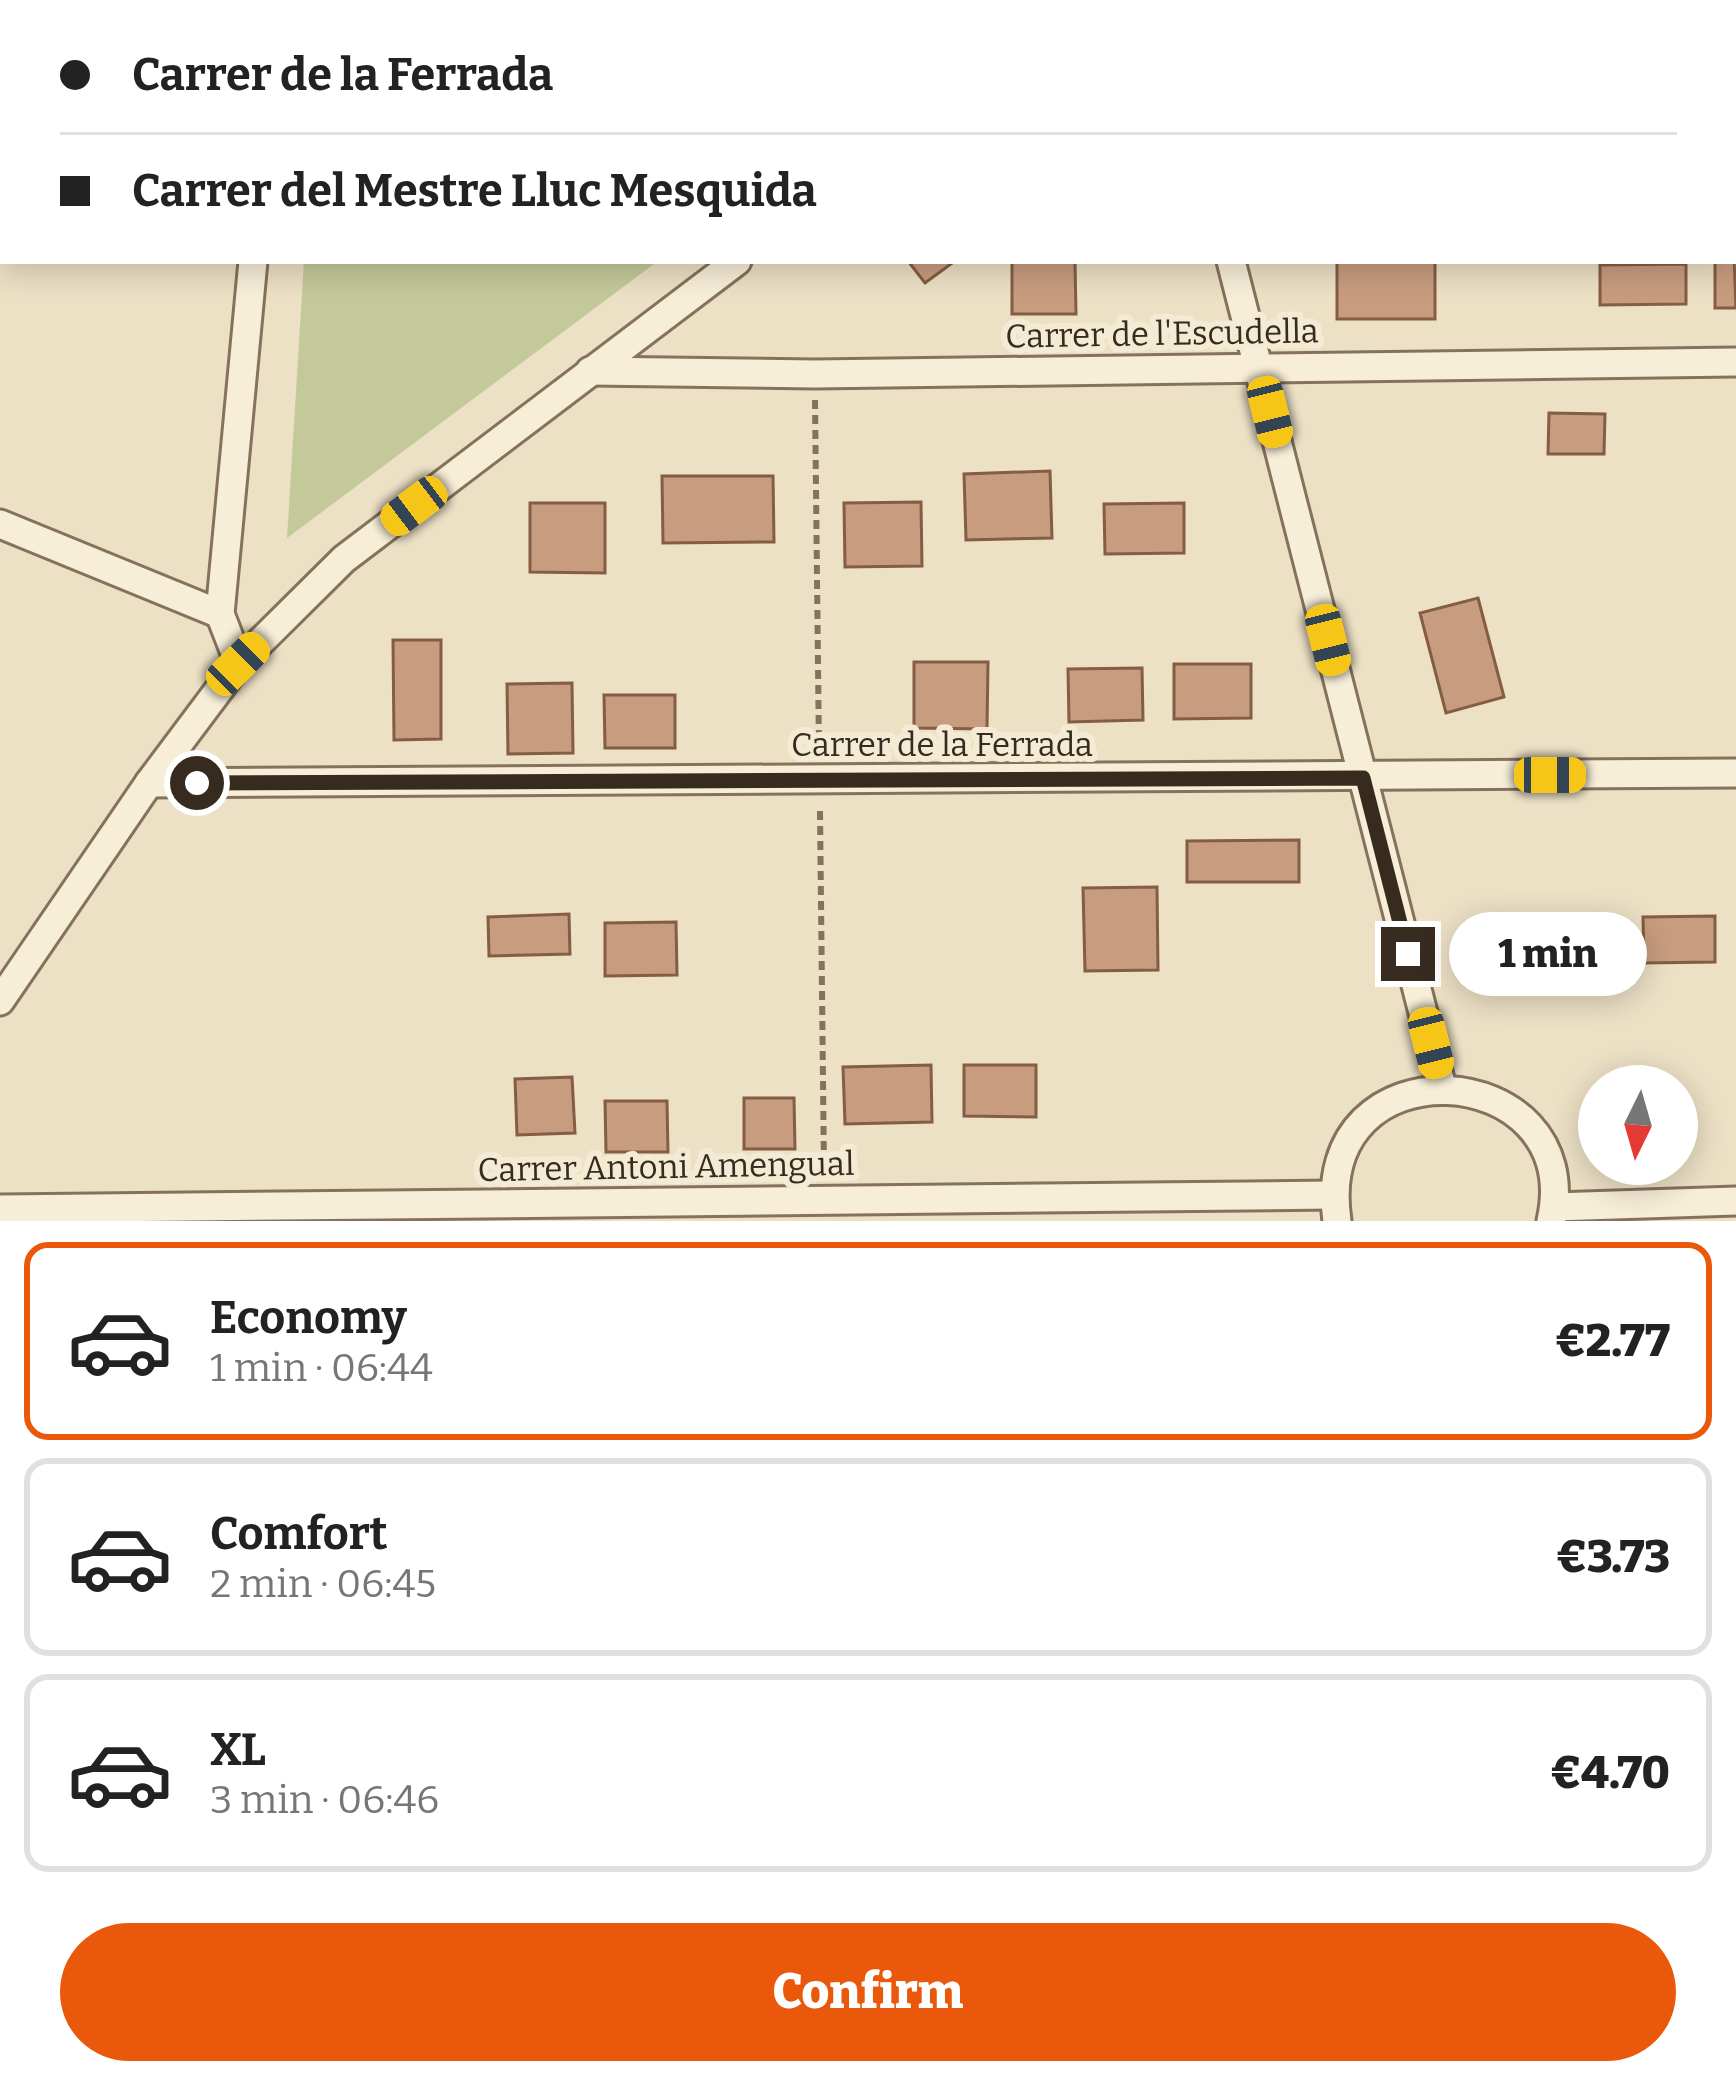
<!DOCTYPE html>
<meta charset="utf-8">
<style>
:root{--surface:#fff;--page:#f6f6f6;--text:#222;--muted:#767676;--line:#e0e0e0;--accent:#ea580c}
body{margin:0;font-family:Bitter,serif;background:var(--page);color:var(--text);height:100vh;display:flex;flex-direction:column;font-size:45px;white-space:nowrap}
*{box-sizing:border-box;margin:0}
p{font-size:39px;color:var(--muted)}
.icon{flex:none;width:66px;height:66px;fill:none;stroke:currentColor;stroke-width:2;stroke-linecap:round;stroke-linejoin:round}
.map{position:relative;height:1221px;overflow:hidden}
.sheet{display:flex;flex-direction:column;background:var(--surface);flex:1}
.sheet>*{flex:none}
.banner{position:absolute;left:0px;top:0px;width:1737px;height:264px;box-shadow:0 6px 30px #0003;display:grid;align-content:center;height:264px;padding:0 60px;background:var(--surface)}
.needle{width:78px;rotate:185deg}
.fabs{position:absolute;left:1578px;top:1065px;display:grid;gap:24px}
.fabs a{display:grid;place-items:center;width:120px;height:120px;border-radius:50%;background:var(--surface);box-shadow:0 6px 30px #0003;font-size:60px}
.end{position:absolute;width:54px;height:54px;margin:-27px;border:15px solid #372b1f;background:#fff;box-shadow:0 0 0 6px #fff}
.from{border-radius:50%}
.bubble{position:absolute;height:84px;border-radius:42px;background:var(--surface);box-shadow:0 6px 30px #0003;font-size:39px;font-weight:800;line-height:84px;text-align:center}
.car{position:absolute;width:36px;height:72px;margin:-36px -18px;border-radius:15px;box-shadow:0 0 9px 3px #0007;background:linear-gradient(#f5c518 24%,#345 0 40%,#f5c518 0 76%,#345 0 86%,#f5c518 0)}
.banner b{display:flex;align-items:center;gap:42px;height:114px;font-size:45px}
.banner b+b{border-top:3px solid var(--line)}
.banner i{width:30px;height:30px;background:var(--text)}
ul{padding:21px 0 0;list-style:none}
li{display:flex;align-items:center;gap:36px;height:198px;margin:0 24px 18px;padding:0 36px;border:6px solid var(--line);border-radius:24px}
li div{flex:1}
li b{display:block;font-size:45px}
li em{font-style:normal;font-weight:800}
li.on{border-color:var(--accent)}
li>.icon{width:108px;height:108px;stroke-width:1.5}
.cta{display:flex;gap:24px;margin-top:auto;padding:24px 60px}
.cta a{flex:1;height:138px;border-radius:72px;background:var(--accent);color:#fff;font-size:48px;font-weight:800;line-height:138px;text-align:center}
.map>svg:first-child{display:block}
.green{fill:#c4c99a}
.building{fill:#c89c7e;stroke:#845d44;stroke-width:3}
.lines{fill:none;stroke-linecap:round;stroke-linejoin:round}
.street-casing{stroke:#86725c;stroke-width:33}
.path{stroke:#86725c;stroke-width:6;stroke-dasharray:9 6;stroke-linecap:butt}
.street{stroke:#f7eed8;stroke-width:27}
.route{stroke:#372b1f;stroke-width:15}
.labels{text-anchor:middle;stroke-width:12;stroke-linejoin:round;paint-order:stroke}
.street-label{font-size:33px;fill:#372b1f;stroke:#f4ebd5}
</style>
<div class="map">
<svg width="1736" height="1221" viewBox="0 0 1736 1221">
<rect width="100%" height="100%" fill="#ece0c5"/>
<g class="green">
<polygon points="193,0 1007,0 1003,3"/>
<polygon points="304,261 658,261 287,538"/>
</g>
<g class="building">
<polygon points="1734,257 1736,308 1715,308 1715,261 1734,261"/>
<polygon points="908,261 955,261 925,283"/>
<polygon points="1012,261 1075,261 1076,314 1012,314"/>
<rect x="1337" y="261" width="98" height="58"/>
<polygon points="1686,264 1686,304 1600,305 1600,265"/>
<polygon points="1549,413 1605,414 1604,454 1548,454"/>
<polygon points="1050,471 1052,538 966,540 964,474"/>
<polygon points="662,476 773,476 774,542 663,543"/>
<polygon points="921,502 922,566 845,567 844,503"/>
<polygon points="530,503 605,503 605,573 530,572"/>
<polygon points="1184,503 1184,553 1105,554 1104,504"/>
<polygon points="1478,598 1504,697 1446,713 1420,613"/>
<polygon points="393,640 441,640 441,739 394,740"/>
<polygon points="914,662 988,662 987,729 914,728"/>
<polygon points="1174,664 1251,664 1251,718 1174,719"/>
<polygon points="1142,668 1143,720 1069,722 1068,669"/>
<polygon points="572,683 573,753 508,754 507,684"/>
<polygon points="604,695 675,695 675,748 605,748"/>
<polygon points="1299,840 1299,882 1187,882 1187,841"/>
<polygon points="1157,887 1158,970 1085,971 1083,888"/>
<polygon points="569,914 570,954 489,956 488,917"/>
<polygon points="1715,916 1715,962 1644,963 1643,917"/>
<polygon points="676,922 677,975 605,976 605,923"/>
<polygon points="931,1065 932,1122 845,1124 843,1067"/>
<polygon points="964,1065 1036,1065 1036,1117 964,1116"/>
<polygon points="572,1077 575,1133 517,1135 515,1079"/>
<polygon points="744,1098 794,1098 795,1149 744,1149"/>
<polygon points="605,1101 667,1101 668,1152 606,1152"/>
</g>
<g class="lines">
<g class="street-casing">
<g id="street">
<polyline points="152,0 160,3"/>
<polyline points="797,0 798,3"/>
<polyline points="273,3 273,0"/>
<polyline points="341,3 346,0"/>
<polyline points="1083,3 1087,0"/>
<polyline points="1187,3 1189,0"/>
<polyline points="1231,261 1442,1087"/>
<polyline points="590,371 815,374 1736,362"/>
<polyline points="0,524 220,614"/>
<polyline points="239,663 220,614 253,261"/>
<polyline points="149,783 1736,773"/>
<polyline points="0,1001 149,783 239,663 344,559 737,261"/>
<polyline points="1554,1207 1736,1201"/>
<polyline points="0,1209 1333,1195"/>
<path d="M1337,1221C1310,1037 1588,1057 1551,1221"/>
</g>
</g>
<g class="path">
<polyline points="815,400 819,753"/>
<polyline points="820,811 824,1170"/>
</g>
<use href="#street" class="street"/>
</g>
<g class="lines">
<polyline class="route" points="197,783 1363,778 1408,954"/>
</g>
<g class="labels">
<g class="street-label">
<text transform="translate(1162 333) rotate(-1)" y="12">Carrer de l'Escudella</text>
<text x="942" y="756">Carrer de la Ferrada</text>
<text transform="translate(666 1166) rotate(-1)" y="12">Carrer Antoni Amengual</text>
</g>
</g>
</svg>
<div class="fabs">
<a><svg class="needle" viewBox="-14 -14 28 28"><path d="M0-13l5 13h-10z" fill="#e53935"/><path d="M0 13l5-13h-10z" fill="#767676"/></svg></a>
</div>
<i class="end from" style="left:197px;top:783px"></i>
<i class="end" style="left:1408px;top:954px"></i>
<div class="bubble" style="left:1449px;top:912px;width:198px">1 min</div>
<i class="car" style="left:1270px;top:412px;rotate:166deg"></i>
<i class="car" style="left:414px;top:506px;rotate:233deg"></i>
<i class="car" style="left:1328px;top:640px;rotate:166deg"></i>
<i class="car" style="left:238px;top:664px;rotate:45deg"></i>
<i class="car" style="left:1550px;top:775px;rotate:90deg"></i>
<i class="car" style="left:1431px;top:1043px;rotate:166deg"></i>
<div class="banner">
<b><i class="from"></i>Carrer de la Ferrada</b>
<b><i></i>Carrer del Mestre Lluc Mesquida</b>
</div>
</div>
<section class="sheet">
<ul>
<li class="on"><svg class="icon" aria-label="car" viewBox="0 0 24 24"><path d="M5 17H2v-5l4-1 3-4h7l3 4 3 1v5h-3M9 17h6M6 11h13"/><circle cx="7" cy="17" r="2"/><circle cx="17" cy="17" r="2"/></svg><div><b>Economy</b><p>1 min · 06:44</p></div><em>€2.77</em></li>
<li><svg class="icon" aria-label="car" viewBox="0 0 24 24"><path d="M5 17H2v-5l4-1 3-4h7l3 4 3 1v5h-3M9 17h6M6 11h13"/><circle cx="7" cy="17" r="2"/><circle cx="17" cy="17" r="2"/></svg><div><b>Comfort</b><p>2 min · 06:45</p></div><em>€3.73</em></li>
<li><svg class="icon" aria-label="car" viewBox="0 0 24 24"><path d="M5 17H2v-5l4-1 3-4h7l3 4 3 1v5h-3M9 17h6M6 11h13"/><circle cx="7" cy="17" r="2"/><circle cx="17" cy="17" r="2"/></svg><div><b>XL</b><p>3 min · 06:46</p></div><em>€4.70</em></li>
</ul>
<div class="cta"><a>Confirm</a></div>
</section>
